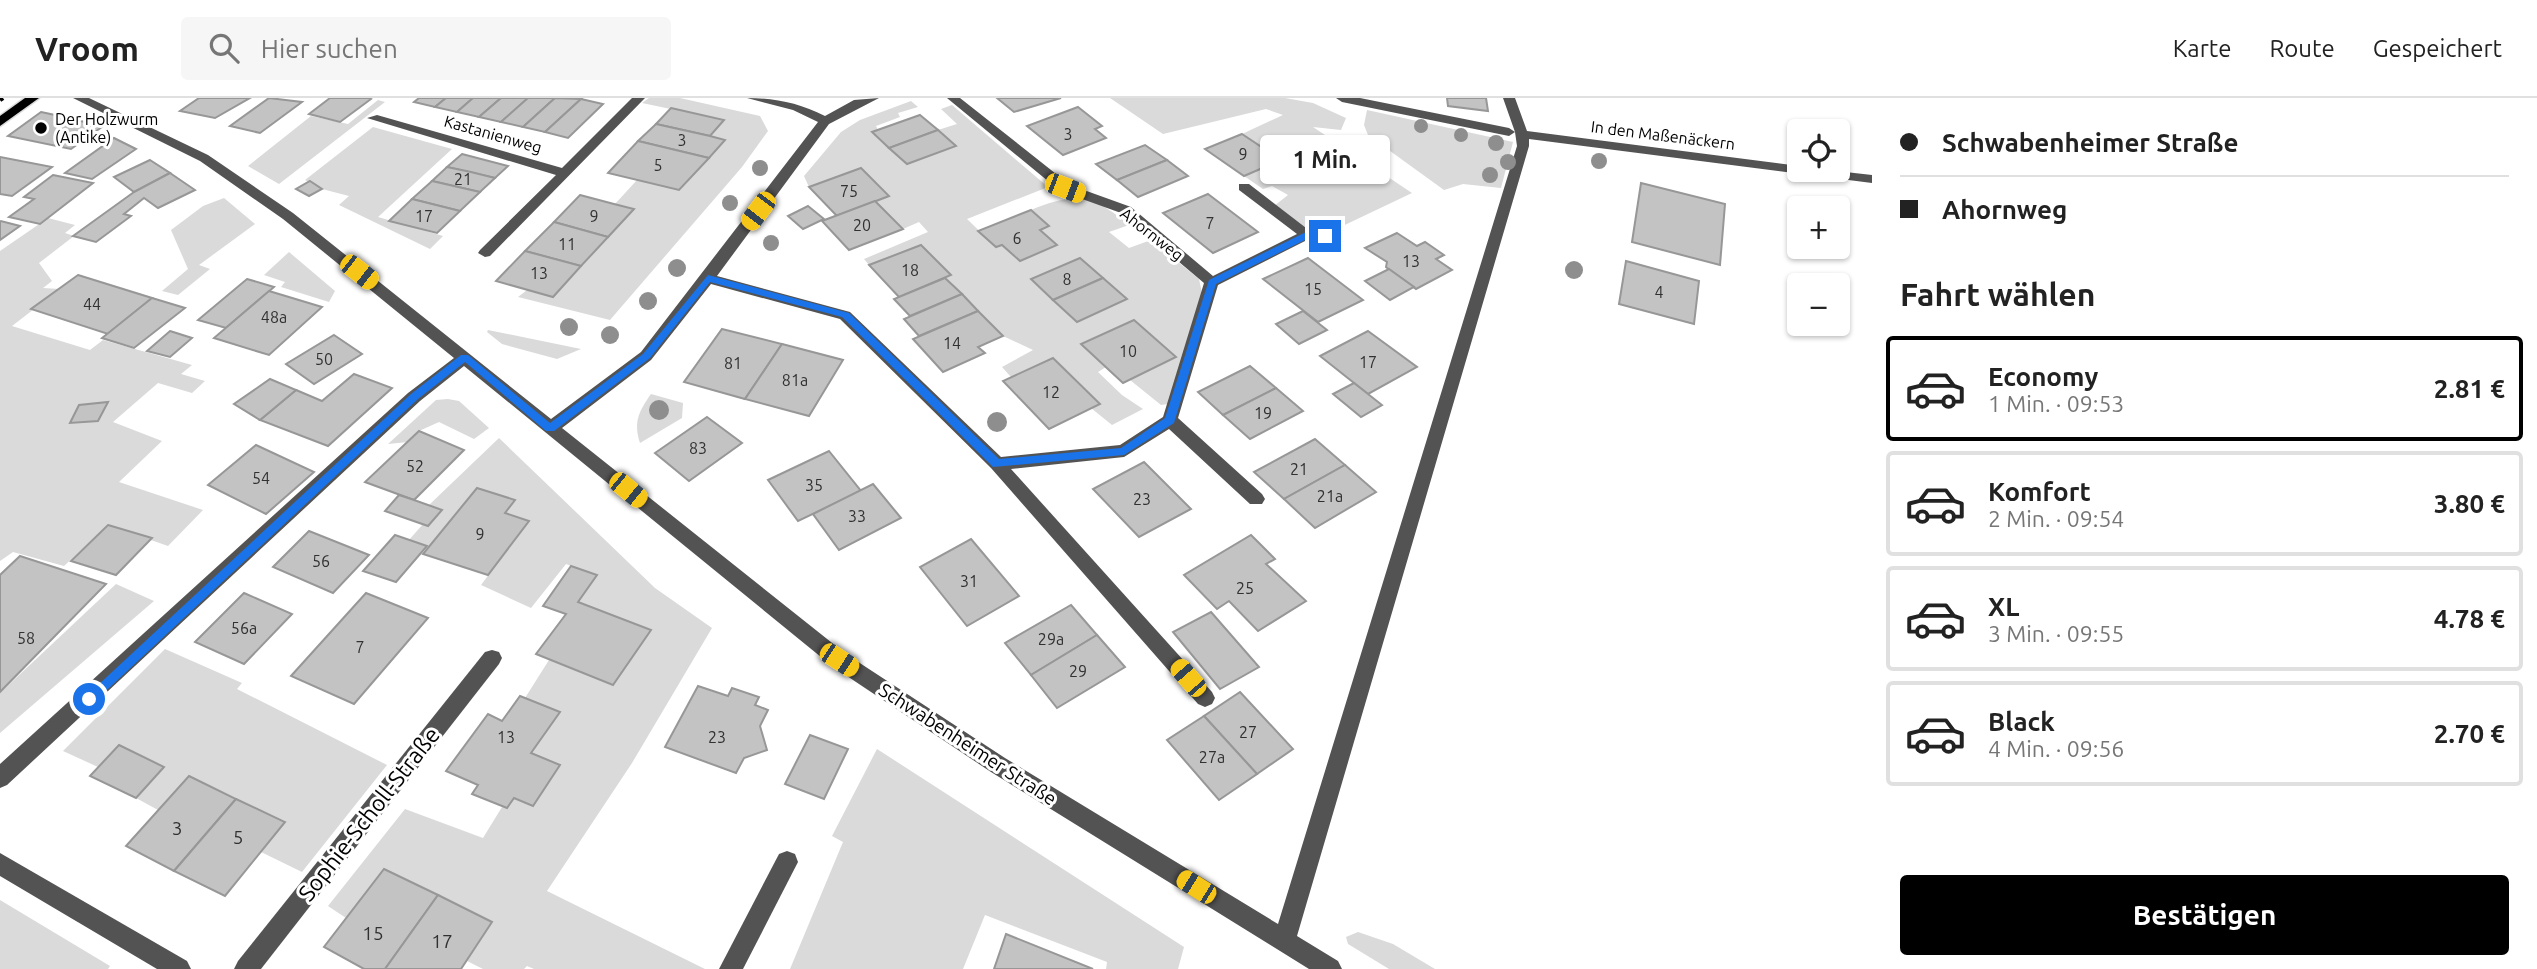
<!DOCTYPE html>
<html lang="de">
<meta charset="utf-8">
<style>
:root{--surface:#fff;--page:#f6f6f6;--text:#222;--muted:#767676;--line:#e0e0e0;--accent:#000}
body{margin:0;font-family:Ubuntu,sans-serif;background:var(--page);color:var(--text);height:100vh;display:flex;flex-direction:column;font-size:26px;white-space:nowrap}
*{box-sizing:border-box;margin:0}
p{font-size:23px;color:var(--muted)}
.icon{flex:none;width:38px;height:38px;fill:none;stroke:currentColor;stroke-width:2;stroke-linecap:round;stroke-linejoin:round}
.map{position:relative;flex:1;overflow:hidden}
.panel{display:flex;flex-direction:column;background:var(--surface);width:665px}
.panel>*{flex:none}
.hud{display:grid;align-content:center;height:154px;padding:0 28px;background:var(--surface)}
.buttons{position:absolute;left:1787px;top:21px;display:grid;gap:14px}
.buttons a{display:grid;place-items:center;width:63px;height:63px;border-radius:7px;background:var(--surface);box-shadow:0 2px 5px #0004;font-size:35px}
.end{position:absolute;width:32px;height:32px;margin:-16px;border:9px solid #1a73e8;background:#fff;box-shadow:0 0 0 4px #fff}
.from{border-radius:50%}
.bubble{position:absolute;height:49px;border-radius:7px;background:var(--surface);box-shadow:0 2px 5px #0004;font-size:23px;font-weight:700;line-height:49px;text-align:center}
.car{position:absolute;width:21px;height:42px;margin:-21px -10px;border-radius:9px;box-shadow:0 0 5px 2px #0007;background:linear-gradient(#f5c518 24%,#345 0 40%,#f5c518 0 76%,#345 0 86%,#f5c518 0)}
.hud b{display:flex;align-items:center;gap:24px;height:66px;font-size:26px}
.hud b+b{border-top:2px solid var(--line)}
.hud i{width:18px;height:18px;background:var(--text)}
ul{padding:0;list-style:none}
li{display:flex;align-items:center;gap:21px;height:105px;margin:0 14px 10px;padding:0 14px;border:4px solid var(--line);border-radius:7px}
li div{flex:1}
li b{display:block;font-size:26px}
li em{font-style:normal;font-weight:700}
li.on{border-color:var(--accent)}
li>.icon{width:63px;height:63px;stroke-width:1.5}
h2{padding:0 28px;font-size:32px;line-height:84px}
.action{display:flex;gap:14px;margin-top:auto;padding:14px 28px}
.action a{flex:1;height:80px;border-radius:7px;background:var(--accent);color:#fff;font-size:28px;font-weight:700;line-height:80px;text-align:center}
header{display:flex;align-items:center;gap:42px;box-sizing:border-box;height:98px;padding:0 35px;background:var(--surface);border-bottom:2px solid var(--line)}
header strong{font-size:33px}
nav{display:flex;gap:38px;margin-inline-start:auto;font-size:24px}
.search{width:490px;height:63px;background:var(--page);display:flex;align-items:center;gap:18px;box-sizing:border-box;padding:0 24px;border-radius:7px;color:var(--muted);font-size:26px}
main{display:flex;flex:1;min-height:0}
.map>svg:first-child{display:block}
.green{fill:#dadada;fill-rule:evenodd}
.building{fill:#c3c3c3;stroke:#979797;stroke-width:2}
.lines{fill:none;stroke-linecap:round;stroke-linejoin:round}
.major-casing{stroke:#dbdbdb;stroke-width:3}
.minor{fill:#535353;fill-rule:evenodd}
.major{fill:#000;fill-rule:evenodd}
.rail{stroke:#000;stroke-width:4.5;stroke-dasharray:8 2.5 2 2.5;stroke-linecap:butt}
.tree{fill:#8e8e8e}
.route{fill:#1a73e8}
.poi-dot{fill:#000;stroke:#fff;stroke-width:2.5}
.labels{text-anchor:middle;stroke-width:6;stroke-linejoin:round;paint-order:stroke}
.far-poi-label{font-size:16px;fill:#000;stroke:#fff;text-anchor:start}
.far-street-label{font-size:16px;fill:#000;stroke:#fff}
.number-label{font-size:16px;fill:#313131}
.street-label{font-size:19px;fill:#000;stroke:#fff}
.near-number-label{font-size:19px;fill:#313131}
.near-street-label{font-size:23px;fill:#000;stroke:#fff}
</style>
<header>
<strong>Vroom</strong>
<div class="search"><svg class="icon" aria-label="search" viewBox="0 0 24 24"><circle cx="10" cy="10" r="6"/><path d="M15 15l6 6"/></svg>Hier suchen</div>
<nav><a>Karte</a><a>Route</a><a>Gespeichert</a></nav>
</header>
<main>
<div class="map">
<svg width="1872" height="871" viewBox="0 0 1872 871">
<rect width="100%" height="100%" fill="#fff"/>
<g class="green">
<polygon points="649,0 680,0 760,18 768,33 742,69 610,222 518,199 633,111 615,106 637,82 679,92 725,42 710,38 723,22 642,5"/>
<polygon points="1110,0 1285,0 1313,5 1346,20 1341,32 1313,29 1412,95 1330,134 1303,129 1274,108 1288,97 1272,88 1263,91 1244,78 1280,62 1242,36 1283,17 1266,11 1163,36"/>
<polygon points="378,2 385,4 279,86 248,68 311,18 348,26"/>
<path d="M911,3L918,9L898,15L900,19L876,28L878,32L873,34L907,66L955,48L938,32L957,26L941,11L952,7L1048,89L967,121L996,149L1002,147L1020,163L1056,148L1040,132L1049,128L1031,112C1075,94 1092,96 1129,127L1109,134L1129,150L1151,142L1199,181L1203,200L1168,306L1161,307L1130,282L1176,259L1134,222L1082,246L1106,269L1098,274L1122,297L1143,311L1112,327L1091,310L1100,305L1054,260L1011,279L1002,269L1033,252L1003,238L945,180L951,177L869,167L864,161L928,134L919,124L903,131L875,103L888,97L861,71L809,89L804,78L841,34L860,22ZM1080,160L1127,201L1077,224L1031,182Z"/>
<polygon points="1367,12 1513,44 1501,90 1463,86 1444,92 1368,37 1364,27"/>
<polygon points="373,29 452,51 378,119 443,138 430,151 339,107 349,98 322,91 305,82"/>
<polygon points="224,100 255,126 199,167 210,171 178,197 162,193 188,171 171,132 203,108"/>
<polygon points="48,120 75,127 65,135 74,138 39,165 52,183 43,190 60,191 12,228 90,252 103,242 192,267 181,276 205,283 192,295 158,285 113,324 162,343 119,384 203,412 168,448 108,427 64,468 13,454 0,463 0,153"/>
<polygon points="289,154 335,193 329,204 281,189 285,184 264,177"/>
<polygon points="488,232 581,251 557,261 502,246 487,234"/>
<path d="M651,296L683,305L682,320L640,345C633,324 639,313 651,296Z"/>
<polygon points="448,301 459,303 489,330 474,341 439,324 419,333 408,344 388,346 436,302"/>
<polygon points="499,340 655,490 712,530 632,665 547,793 705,871 534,871 527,868 524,871 483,871 467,863 492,824 384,771 346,820 328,808 405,711 483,740 502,709 507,710 514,700 533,708 560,668 531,655 559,614 525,600 549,562 613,587 650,532 578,504 571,468 566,466 531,510 481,487 529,423 505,415 515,402 477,390 429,448 409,442 423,426 428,427 442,412 429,407"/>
<polygon points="116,486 154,503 0,635 0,595"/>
<polygon points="165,551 242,585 237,591 387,667 302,774 261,754 285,723 189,678 158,712 136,700 163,669 119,647 98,669 63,653"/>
<polygon points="877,651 1184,849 1178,871 1106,871 1107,864 985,817 963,871 790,871 843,744 832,738"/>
<polygon points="0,802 110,868 108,871 0,871"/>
<polygon points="1358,834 1393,846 1435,871 1389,871 1348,846 1346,839"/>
</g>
<g class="building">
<polygon points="199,0 250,0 215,20 180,13"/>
<polygon points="269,0 302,4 260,35 230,28"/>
<polygon points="330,0 369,0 371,1 340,24 309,16"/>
<polygon points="419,0 446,0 435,9 414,4"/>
<polygon points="446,0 473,0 457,14 435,9"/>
<polygon points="473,0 501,0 479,19 457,14"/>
<polygon points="501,0 528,0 501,24 479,19"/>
<polygon points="528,0 555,0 523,29 501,24"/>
<polygon points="555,0 581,1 545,34 523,29"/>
<polygon points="997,0 1061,0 1014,14"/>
<polygon points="1447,0 1486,0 1488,13 1448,8"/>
<polygon points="581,1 603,6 568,40 545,34"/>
<polygon points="1078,9 1102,28 1095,31 1106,40 1063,57 1027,28"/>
<polygon points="671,10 724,22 710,38 656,26"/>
<polygon points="41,14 74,21 102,29 71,51 8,38"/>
<polygon points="920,17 938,32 889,50 872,34"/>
<polygon points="656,26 710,38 725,42 709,60 638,43"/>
<polygon points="938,32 956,48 907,66 889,50"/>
<polygon points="1242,36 1281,62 1244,78 1205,51"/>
<polygon points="114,40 136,51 92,81 65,75"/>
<polygon points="638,43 709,60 679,92 608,75"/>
<polygon points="1145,47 1167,62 1117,82 1096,66"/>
<polygon points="462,56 508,68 495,80 447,69"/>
<polygon points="0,59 52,69 12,98 0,96"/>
<polygon points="150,62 170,75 134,94 114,79"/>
<polygon points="1167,62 1188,78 1138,99 1117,82"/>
<polygon points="447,69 471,74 495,80 480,94 432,83"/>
<polygon points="861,70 889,98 837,118 809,89"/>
<polygon points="170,75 195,92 158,110 144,100 124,116 131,118 96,144 73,138 134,94"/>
<polygon points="53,77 93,85 40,126 9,119 34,101 24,99"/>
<polygon points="310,83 322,91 309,98 296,91"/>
<polygon points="432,83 480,94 460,113 412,101"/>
<polygon points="1641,85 1725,106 1720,167 1632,144"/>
<polygon points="1208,96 1258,134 1213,155 1163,115"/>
<polygon points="580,97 614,106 634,111 608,139 554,124"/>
<polygon points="412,101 460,113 437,135 389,123"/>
<polygon points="875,103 903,131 849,152 822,123"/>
<polygon points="808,108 824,121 803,131 788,118"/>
<polygon points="1031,112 1049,128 1040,132 1057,147 1020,163 1002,147 996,149 978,133"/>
<polygon points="0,124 1,123 20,128 0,142"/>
<polygon points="554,124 608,139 581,168 525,153"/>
<polygon points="1397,135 1417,148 1425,144 1444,157 1436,161 1452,172 1416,191 1386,169 1387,164 1365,150"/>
<polygon points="921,147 951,177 899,199 869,167"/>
<polygon points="525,153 581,168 553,199 496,183"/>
<polygon points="1080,160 1103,180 1053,202 1031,181"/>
<polygon points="1308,160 1363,202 1318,224 1263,181"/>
<polygon points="1626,163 1699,183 1694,226 1619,206"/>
<polygon points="1389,171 1414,189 1390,202 1365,183"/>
<polygon points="78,177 152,200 108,236 31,211"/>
<polygon points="945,180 962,196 910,218 894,201"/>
<polygon points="1103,180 1127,201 1077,224 1053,202"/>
<polygon points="247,181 274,189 226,230 198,222"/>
<polygon points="269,193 322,209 269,257 214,240"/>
<polygon points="962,196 978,213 919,238 904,221"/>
<polygon points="152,200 185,210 134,250 102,240"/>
<polygon points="978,213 1003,238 978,249 985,255 943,274 913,241"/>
<polygon points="1303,213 1327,232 1299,246 1276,226"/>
<polygon points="1134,222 1176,259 1123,285 1081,246"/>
<polygon points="722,231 782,246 745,301 684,284"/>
<polygon points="170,233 192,240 170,259 147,253"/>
<polygon points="1368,233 1417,269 1368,296 1320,258"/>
<polygon points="334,237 362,256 314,286 286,266"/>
<polygon points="782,246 843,262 809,318 745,301"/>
<polygon points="1053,260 1100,306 1049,331 1003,283"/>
<polygon points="1250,268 1276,290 1223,317 1198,294"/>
<polygon points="354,276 392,290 328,348 260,322 296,292 322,303"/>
<polygon points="270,281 296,292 260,322 234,306"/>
<polygon points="1354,285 1382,307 1361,319 1333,296"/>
<polygon points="1276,290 1303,313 1250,341 1223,317"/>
<polygon points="108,304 98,323 70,325 79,307"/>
<polygon points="707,319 742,345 689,383 655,355"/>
<polygon points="419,333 464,352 414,402 365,384"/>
<polygon points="1315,341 1345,367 1284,401 1254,374"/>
<polygon points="256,347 314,374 266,416 208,387"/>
<polygon points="829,353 861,393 798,423 768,382"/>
<polygon points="1144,364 1191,411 1139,439 1093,391"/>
<polygon points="1345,367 1376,394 1315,430 1284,401"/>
<polygon points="873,386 901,420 839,452 813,416"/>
<polygon points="477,390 515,402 505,415 529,423 488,477 423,456"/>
<polygon points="399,397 414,402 442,412 428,428 385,413"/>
<polygon points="108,427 152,440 116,477 71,463"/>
<polygon points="309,433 369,457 333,495 273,469"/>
<polygon points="395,437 427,448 396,484 363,473"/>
<polygon points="1251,437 1275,461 1266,466 1306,503 1258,533 1229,503 1217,511 1184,477"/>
<polygon points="971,441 1019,498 967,528 920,469"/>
<polygon points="20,458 106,486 0,594 0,477"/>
<polygon points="571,468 597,477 578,504 651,532 613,587 536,556 566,516 543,508"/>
<polygon points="244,495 292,516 244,566 195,544"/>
<polygon points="366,495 428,520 354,606 291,578"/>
<polygon points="1071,507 1097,537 1031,577 1005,545"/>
<polygon points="1211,514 1259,569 1220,591 1173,534"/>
<polygon points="1097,537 1125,569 1057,610 1031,577"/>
<polygon points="698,588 728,598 732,590 759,599 755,607 768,612 760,628 767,652 744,660 736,675 665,649"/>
<polygon points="1240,594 1293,651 1257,676 1204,618"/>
<polygon points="520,598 560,614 531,655 560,667 533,708 514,700 507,710 472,696 478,687 446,673 488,616 502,623"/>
<polygon points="1204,618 1257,676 1219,702 1167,642"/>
<polygon points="810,637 848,651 824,701 785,686"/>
<polygon points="119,647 164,669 136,700 90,678"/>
<polygon points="189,678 236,701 174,773 126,748"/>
<polygon points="236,701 285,724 225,798 174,773"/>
<polygon points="384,771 438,797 385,871 364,871 324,849"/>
<polygon points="438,797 492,824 461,871 385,871"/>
<polygon points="1006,836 1093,871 994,871"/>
</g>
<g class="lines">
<g class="major-casing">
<polygon id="major" points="25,0 39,0 0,28 0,18"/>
</g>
<g class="minor">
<path d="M73,0H89L208,57L293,115L551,321L641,254L818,24L793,12L747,0C776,0 799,5 825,18L854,2L879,0L829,26L717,178L850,214L1001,359L1120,347L1163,319L1204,185L1121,115L1060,93L947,0H960L1070,87L1131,109L1213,178L1297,136L1239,92V86H1249L1310,133L1330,135V141H1309L1218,187L1178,320L1262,396L1265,401L1262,406H1250L1169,331L1124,359L1011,371L1212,594L1215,600L1212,606L1205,609L1198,606L991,370L840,221L711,186L651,262L562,330L846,556L1005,660L1278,826L1517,48L1515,34L1509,38L1342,4L1336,0H1360L1509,30L1515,34L1503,0H1515L1527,33L1799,68V72H1828L1872,77V85L1529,41V48L1297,838L1338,863L1342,871H1309L991,674L832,568L464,268L420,303L7,687L0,690V666L408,295L454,260L283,121L200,63Z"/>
<polygon points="632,0 645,0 490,158 485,159 478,155 480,152 556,77 367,20 377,17 562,70"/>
<polygon points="492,552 499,554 502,560 499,566 261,871 234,871 238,863 485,554"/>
<polygon points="787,753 795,756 798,764 743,871 719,871 779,756"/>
<polygon points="0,755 187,863 191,871 157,871 0,778"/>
</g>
<use href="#major" class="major"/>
<polyline class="rail" points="0,2 3,0"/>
</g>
<g class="tree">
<circle cx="1421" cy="28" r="7"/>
<circle cx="1461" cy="37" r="7"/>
<circle cx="1496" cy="45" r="8"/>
<circle cx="1599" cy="63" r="8"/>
<circle cx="1508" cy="64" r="8"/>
<circle cx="760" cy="70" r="8"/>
<circle cx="1490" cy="77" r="8"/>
<circle cx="730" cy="105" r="8"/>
<circle cx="771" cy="145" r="8"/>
<circle cx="677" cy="170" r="9"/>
<circle cx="1574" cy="172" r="9"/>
<circle cx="648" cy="203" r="9"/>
<circle cx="569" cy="229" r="9"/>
<circle cx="610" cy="237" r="9"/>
<circle cx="659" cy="312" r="10"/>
<circle cx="997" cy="324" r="10"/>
</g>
<polygon class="route" points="1304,135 1325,135 1329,138 1325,141 1309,140 1216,186 1174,325 1124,357 993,369 842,219 710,184 650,260 554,333 546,333 465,264 418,301 93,605 89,606 83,601 411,296 461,257 468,257 550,325 643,256 708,177 849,215 999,361 1121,350 1165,320 1209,182"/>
<circle class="poi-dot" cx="41" cy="30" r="7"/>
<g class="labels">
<g class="far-poi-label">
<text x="55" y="27">Der Holzwurm<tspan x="55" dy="18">(Antike)</tspan></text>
</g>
<g class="far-street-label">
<text transform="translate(493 36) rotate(16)" y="6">Kastanienweg</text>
<text transform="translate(1663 37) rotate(7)" y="6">In den Maßenäckern</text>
<text transform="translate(1152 136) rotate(38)" y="6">Ahornweg</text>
</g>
<g class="number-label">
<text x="1068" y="42">3</text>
<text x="682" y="48">3</text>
<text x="1243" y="62">9</text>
<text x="658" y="73">5</text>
<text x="463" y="87">21</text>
<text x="849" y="99">75</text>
<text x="424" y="124">17</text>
<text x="594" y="124">9</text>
<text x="1210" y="131">7</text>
<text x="862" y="133">20</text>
<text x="1017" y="146">6</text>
<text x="567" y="152">11</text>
<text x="1411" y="169">13</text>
<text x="910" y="178">18</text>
<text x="539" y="181">13</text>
<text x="1067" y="187">8</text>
<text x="1313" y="197">15</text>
<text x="1659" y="200">4</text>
<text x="92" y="212">44</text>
<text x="274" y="225">48a</text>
<text x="952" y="251">14</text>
<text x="1128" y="259">10</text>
<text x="324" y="267">50</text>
<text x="1368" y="270">17</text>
<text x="733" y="271">81</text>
<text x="795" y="288">81a</text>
<text x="1051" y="300">12</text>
<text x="1263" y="321">19</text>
<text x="698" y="356">83</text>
<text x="415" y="374">52</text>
<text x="1299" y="377">21</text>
<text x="261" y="386">54</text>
<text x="814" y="393">35</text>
<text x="1330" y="404">21a</text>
<text x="1142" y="407">23</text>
<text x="857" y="424">33</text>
<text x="480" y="442">9</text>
<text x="321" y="469">56</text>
<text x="969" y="489">31</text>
<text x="1245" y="496">25</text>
<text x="244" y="536">56a</text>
<text x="26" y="546">58</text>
<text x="1051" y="547">29a</text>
<text x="360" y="555">7</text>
<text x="1078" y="579">29</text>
<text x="1248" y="640">27</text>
<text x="506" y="645">13</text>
<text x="717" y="645">23</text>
<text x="1212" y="665">27a</text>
</g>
<g class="street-label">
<text transform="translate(968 646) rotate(33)" y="7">Schwabenheimer Straße</text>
</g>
<g class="near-number-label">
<text x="177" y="737">3</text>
<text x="238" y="746">5</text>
<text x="373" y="842">15</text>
<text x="442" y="850">17</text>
</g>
<g class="near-street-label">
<text transform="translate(369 716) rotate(-52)" y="8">Sophie-Scholl-Straße</text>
</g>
</g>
</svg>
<div class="buttons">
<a><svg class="icon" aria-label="locate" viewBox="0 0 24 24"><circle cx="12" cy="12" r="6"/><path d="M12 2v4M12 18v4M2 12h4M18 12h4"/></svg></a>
<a>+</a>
<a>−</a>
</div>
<i class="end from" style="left:89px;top:601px"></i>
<i class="end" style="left:1325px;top:138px"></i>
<div class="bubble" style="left:1260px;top:37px;width:130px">1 Min.</div>
<i class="car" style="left:1065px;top:90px;rotate:111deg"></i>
<i class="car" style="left:758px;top:113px;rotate:217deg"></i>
<i class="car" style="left:359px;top:174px;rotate:128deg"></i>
<i class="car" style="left:628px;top:392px;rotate:129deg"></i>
<i class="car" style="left:839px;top:562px;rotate:123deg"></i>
<i class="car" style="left:1188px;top:580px;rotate:319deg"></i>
<i class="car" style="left:1196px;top:789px;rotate:302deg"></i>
</div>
<section class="panel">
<div class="hud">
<b><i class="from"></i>Schwabenheimer Straße</b>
<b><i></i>Ahornweg</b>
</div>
<h2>Fahrt wählen</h2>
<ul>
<li class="on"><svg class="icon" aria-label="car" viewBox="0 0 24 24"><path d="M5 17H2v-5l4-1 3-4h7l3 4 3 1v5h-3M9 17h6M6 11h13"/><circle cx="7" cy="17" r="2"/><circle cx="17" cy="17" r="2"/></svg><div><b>Economy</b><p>1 Min. · 09:53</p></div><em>2.81 €</em></li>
<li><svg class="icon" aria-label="car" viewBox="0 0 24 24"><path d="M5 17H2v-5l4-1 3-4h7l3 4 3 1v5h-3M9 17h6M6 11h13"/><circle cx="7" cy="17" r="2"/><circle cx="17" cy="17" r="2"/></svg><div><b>Komfort</b><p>2 Min. · 09:54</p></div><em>3.80 €</em></li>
<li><svg class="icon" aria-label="car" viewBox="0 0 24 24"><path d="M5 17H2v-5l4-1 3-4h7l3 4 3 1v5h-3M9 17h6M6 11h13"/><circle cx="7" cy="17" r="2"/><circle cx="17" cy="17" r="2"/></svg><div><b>XL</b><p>3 Min. · 09:55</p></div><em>4.78 €</em></li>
<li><svg class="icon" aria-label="car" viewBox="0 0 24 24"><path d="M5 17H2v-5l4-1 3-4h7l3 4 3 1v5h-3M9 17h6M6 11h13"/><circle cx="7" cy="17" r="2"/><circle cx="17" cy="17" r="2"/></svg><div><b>Black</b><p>4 Min. · 09:56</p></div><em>2.70 €</em></li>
</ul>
<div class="action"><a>Bestätigen</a></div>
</section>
</main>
